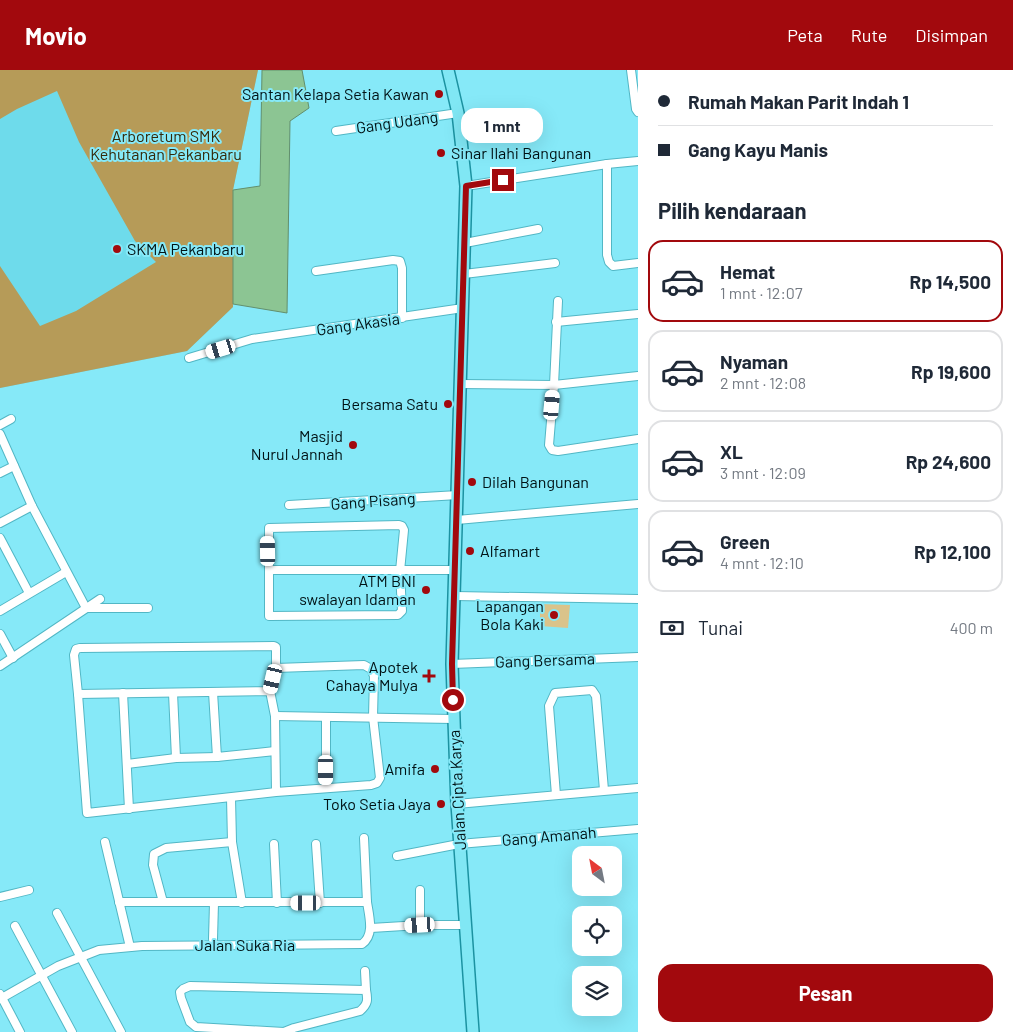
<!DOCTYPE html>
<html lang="id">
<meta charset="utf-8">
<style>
:root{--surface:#fff;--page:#f6f6f7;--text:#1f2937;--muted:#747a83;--line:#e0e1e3;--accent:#a2090d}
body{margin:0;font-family:Barlow,sans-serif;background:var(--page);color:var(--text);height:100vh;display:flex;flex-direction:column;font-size:19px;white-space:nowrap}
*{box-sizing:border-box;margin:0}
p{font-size:16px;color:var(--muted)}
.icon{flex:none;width:28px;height:28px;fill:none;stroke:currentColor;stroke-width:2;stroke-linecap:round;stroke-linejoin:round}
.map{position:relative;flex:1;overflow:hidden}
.sheet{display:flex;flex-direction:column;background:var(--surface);width:375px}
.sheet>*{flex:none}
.top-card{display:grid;align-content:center;height:110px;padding:0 20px;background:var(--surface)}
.needle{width:32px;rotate:328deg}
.controls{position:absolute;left:572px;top:776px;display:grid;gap:10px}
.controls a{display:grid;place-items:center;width:50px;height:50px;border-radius:10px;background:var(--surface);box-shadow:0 5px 20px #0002;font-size:25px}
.end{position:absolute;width:22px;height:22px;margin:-11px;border:6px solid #a2090d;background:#fff;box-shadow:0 0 0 2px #fff}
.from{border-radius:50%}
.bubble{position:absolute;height:35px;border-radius:15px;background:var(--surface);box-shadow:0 5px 20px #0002;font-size:16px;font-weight:700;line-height:35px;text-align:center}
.car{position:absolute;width:15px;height:30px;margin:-15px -8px;border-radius:6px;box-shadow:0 0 4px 1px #0007;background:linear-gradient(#fff 24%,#345 0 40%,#fff 0 76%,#345 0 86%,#fff 0)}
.top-card b{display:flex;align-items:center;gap:18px;height:48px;font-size:19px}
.top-card b+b{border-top:1px solid var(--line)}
.top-card i{width:12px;height:12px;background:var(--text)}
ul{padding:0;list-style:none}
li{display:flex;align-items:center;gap:15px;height:82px;margin:0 10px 8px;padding:0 10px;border:2px solid var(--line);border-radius:15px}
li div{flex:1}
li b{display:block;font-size:19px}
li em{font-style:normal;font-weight:700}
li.current{border-color:var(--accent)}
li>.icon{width:45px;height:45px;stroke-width:1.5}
h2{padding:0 20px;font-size:22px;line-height:60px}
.pay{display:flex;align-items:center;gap:12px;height:55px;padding:0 20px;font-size:19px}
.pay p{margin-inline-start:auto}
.primary-button{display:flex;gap:10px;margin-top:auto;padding:10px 20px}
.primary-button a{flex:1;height:58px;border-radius:15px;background:var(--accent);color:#fff;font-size:20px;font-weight:700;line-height:58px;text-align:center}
header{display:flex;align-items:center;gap:30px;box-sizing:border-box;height:70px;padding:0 25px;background:var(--accent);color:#fff}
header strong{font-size:24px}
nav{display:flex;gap:28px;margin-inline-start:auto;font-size:18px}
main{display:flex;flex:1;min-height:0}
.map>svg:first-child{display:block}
.built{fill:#6edbeb}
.green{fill:#dac38a}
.forest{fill:#b69b58}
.water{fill:#8cc593;stroke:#628f6d}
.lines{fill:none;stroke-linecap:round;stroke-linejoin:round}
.street-casing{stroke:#52b7c5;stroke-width:10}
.primary-casing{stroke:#1c92a1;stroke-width:14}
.street{stroke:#fff;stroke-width:8}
.primary{stroke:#80e7f4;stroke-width:11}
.route{stroke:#a2090d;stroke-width:6}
.poi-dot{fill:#a2090d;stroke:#86e9f8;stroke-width:2}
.labels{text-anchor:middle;stroke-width:4;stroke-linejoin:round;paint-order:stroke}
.poi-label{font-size:16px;fill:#001215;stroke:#86e9f8;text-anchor:end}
.street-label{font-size:16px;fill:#001215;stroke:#86e9f8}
.park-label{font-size:16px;fill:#35290a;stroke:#86e9f8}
</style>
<header>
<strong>Movio</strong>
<nav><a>Peta</a><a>Rute</a><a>Disimpan</a></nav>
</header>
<main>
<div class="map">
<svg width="638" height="962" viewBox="0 0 638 962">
<rect width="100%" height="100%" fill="#86e9f8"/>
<polygon class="built" points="0,0 258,0 233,120 233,237 187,281 0,318"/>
<polygon class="green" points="540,534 570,535 568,558 540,556"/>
<polygon class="forest" points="0,0 258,0 233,120 233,237 187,281 0,318 0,196 40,256 76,241 156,192 135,171 79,72 57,21 17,39 0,49"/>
<polygon class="water" points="262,0 302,0 309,38 290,51 287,243 233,234 233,120 260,116"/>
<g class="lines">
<g class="street-casing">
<g id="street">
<polyline points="631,0 636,39 638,42"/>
<polyline points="336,61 458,43"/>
<polyline points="607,94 607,185 609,192 613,196 638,193"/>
<polyline points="466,116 607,94 638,91"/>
<polyline points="465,173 538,159"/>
<polyline points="316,201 393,190 400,191 402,198 402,248"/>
<polyline points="464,204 555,193"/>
<polyline points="558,231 554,315 549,375 552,380 558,381 638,369"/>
<polyline points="556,252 638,244"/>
<polyline points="189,288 252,269 463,238"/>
<polyline points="461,314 554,315 638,306"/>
<polyline points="0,355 11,349"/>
<polyline points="0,364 32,436 86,538 148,538"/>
<polyline points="0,403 14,396"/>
<polyline points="289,435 458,425"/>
<polyline points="457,450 638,434"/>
<polyline points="0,453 32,436"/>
<polygon points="399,455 402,456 404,460 400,501 402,541 398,545 269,546 269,458"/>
<polyline points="0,468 29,523"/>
<polyline points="269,500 455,500"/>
<polyline points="455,526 638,529"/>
<polyline points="0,541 66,502"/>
<polyline points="0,564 13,588"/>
<polyline points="452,594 638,587"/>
<polyline points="0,596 100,529"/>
<polyline points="270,621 78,624 87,743 276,722 371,715 377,713 380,708 373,647 374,606 371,599 364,595 276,598 270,621 275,646 276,722"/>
<polyline points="213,622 217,687 275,681"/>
<polyline points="123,623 129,739"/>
<polyline points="173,623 176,688"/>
<polyline points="78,624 74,585 76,579 80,578 274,576 276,577 276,598"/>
<polyline points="275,646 453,649"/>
<polyline points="326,647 326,718"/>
<polyline points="127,694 176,688 217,687"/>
<polyline points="556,725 549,636 555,623 592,620 596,626 604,720"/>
<polyline points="231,728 232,772 242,833"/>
<polyline points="457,734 638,718"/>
<polyline points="364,768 367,832"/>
<polyline points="105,772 130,877"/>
<polyline points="274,774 277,833"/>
<polyline points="316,774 320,833"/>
<polyline points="397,786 459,774 638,759"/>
<polyline points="0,827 29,820"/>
<polyline points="163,832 153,795 154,784 166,778 232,772"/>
<polyline points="57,843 121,962"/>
<polyline points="420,855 420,820"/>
<polyline points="15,856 72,962"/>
<polyline points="371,858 420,855 465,855"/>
<polyline points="213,869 214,833"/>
<polyline points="365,901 366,920"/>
<path d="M190,916L366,920C368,930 368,934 360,941L294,958L284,962L196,957L190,952L181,928L180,922L183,919Z"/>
<polyline points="0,924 20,962"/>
<path d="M0,929L58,896L99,880L142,876L362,874C375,865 369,846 367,832H119"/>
</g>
</g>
<g class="primary-casing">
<polyline id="primary" points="448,0 458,43 466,116 452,594 457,734 473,962"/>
</g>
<use href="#street" class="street"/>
<use href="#primary" class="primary"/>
</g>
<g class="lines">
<polyline class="route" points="453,630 452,594 466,116 503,110"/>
</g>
<g class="poi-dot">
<circle cx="439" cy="24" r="5"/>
<circle cx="441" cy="83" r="5"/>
<circle cx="117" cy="179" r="5"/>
<circle cx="448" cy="334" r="5"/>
<circle cx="353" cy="375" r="5"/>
<circle cx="472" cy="412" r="5"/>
<circle cx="470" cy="481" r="5"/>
<circle cx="426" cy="520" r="5"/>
<circle cx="554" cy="545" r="5"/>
<path d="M426.5 598.5h5v5h5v5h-5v5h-5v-5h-5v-5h5z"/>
<circle cx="435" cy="699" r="5"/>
<circle cx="441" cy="734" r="5"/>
</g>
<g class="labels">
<g class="poi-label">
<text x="429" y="30">Santan Kelapa Setia Kawan</text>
<text x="451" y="89" text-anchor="start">Sinar Ilahi Bangunan</text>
<text x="127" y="185" text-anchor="start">SKMA Pekanbaru</text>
<text x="438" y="340">Bersama Satu</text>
<text x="343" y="372">Masjid<tspan x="343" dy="18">Nurul Jannah</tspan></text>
<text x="482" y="418" text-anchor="start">Dilah Bangunan</text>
<text x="480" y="487" text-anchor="start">Alfamart</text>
<text x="416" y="517">ATM BNI<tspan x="416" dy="18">swalayan Idaman</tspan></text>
<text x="544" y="542">Lapangan<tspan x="544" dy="18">Bola Kaki</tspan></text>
<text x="418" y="603">Apotek<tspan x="418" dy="18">Cahaya Mulya</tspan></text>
<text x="425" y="705">Amifa</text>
<text x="431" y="740">Toko Setia Jaya</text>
</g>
<g class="street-label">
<text transform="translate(397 52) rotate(-8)" y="6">Gang Udang</text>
<text transform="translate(358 254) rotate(-8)" y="6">Gang Akasia</text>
<text transform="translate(373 431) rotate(-4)" y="6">Gang Pisang</text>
<text transform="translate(545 590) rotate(-2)" y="6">Gang Bersama</text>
<text transform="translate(457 720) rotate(-93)" y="6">Jalan Cipta Karya</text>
<text transform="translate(549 766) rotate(-5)" y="6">Gang Amanah</text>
<text x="245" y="881">Jalan Suka Ria</text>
</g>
<g class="park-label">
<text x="166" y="72">Arboretum SMK<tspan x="166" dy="18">Kehutanan Pekanbaru</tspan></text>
</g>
</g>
</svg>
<div class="controls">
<a><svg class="needle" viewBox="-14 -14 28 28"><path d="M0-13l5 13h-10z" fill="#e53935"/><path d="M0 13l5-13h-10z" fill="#747a83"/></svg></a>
<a><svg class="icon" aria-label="locate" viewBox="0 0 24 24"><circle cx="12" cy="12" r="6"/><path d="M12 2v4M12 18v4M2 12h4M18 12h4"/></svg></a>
<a><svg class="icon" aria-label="layers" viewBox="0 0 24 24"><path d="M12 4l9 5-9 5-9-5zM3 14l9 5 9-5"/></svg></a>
</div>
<i class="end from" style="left:453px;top:630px"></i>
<i class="end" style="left:503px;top:110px"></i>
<div class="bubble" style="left:461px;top:38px;width:82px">1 mnt</div>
<i class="car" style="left:221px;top:279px;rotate:253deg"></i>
<i class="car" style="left:552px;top:335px;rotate:5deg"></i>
<i class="car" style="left:268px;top:481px;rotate:359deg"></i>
<i class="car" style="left:273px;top:609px;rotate:193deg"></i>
<i class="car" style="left:326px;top:700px;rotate:180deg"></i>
<i class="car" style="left:306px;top:833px;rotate:270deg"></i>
<i class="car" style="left:420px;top:855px;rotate:267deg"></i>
</div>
<section class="sheet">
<div class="top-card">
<b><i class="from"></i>Rumah Makan Parit Indah 1</b>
<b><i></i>Gang Kayu Manis</b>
</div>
<h2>Pilih kendaraan</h2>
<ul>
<li class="current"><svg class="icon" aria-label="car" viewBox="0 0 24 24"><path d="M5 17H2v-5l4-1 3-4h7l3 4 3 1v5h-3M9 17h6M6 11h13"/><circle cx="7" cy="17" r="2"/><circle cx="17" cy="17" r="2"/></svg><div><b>Hemat</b><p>1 mnt · 12:07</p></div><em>Rp 14,500</em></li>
<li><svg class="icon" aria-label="car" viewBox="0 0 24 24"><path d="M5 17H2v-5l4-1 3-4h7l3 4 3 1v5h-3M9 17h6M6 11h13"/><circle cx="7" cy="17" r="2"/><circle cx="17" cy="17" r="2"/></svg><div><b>Nyaman</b><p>2 mnt · 12:08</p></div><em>Rp 19,600</em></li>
<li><svg class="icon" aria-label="car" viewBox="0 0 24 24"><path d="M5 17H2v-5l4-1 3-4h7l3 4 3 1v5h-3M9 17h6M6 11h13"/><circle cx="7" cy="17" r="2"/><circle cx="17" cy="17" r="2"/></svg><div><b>XL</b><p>3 mnt · 12:09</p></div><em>Rp 24,600</em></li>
<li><svg class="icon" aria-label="car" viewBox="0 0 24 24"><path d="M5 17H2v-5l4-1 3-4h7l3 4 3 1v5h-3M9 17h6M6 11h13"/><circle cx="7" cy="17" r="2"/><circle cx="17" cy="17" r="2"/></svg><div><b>Green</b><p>4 mnt · 12:10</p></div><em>Rp 12,100</em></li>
</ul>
<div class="pay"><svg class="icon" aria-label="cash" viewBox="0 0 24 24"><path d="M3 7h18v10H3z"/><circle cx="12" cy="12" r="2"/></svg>Tunai<p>400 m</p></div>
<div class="primary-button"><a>Pesan</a></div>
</section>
</main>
